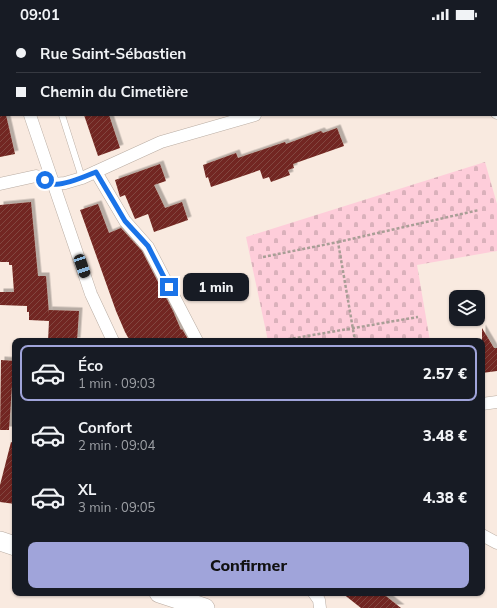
<!DOCTYPE html>
<html lang="fr">
<meta charset="utf-8">
<style>
:root{--surface:#171b24;--page:#20242c;--text:#f1f3f6;--muted:#9ea1a6;--line:#363941;--accent:#a0a4da}
body{margin:0;font-family:Mulish,sans-serif;background:var(--page);color:var(--text);height:100vh;display:flex;flex-direction:column;font-size:15px;white-space:nowrap}
*{box-sizing:border-box;margin:0}
p{font-size:13px;color:var(--muted)}
.icon{flex:none;width:22px;height:22px;fill:none;stroke:currentColor;stroke-width:2;stroke-linecap:round;stroke-linejoin:round}
.map{position:relative;flex:1;overflow:hidden}
.sheet{position:absolute;left:12px;top:310px;width:473px;height:258px;display:flex;flex-direction:column;background:var(--surface);border-radius:8px;box-shadow:0 1px 3px #0004}
.sheet>*{flex:none}
.banner{position:absolute;left:0px;top:0px;width:497px;height:88px;box-shadow:0 1px 3px #0004;display:grid;align-content:center;height:88px;padding:0 16px;background:var(--surface)}
.controls{position:absolute;left:449px;top:262px;display:grid;gap:8px}
.controls a{display:grid;place-items:center;width:36px;height:36px;border-radius:8px;background:var(--surface);box-shadow:0 1px 3px #0004;font-size:20px}
.end{position:absolute;width:18px;height:18px;margin:-9px;border:5px solid #1a73e8;background:#fff;box-shadow:0 0 0 2px #fff}
.from{border-radius:50%}
.bubble{position:absolute;height:28px;border-radius:8px;background:var(--surface);box-shadow:0 1px 3px #0004;font-size:13px;font-weight:800;line-height:28px;text-align:center}
.car{position:absolute;width:12px;height:24px;margin:-12px -6px;border-radius:5px;box-shadow:0 0 3px 1px #0007;background:linear-gradient(#222 24%,#8ab4d8 0 40%,#222 0 76%,#8ab4d8 0 86%,#222 0)}
.banner b{display:flex;align-items:center;gap:14px;height:38px;font-size:15px}
.banner b+b{border-top:1px solid var(--line)}
.banner i{width:10px;height:10px;background:var(--text)}
ul{padding:7px 0 0;list-style:none}
li{display:flex;align-items:center;gap:12px;height:56px;margin:0 8px 6px;padding:0 8px;border:2px solid transparent;border-radius:8px}
li div{flex:1}
li b{display:block;font-size:15px}
li em{font-style:normal;font-weight:800}
li.on{border-color:var(--accent)}
li>.icon{width:36px;height:36px;stroke-width:1.5}
.primary-button{display:flex;gap:8px;margin-top:auto;padding:8px 16px}
.primary-button a{flex:1;height:46px;border-radius:8px;background:var(--accent);color:#111;font-size:16px;font-weight:800;line-height:46px;text-align:center}
.status{display:flex;justify-content:space-between;align-items:center;height:28px;padding:0 20px;background:var(--surface);direction:ltr}
.status svg{height:11px;fill:currentColor}
.map>svg:first-child{display:block}
.cemetery{fill:url(#cemetery-stones)}
.building{fill:url(#building-hatch);filter:url(#shadow)}
.lines{fill:none;stroke-linecap:round;stroke-linejoin:round}
.service-casing{stroke:#b9aca2;stroke-width:7}
.minor-casing{stroke:#b9aca2;stroke-width:13}
.primary-casing{stroke:#b9aca2;stroke-width:20}
.path{stroke:#a99e96;stroke-width:2.5;stroke-dasharray:3 2;stroke-linecap:butt}
.service{stroke:#fff;stroke-width:6}
.minor{stroke:#fff;stroke-width:12}
.primary{stroke:#fff;stroke-width:19}
.route{stroke:#1a73e8;stroke-width:5}
</style>
<div class="status"><b>09:01</b><svg viewBox="0 0 49 12"><path d="M0 12V9h3v3zM5 12V6h3v6zM10 12V3h3v9zM15 12V0h3v12zM26 1h20v11H26zM47 4h2v5h-2z"/></svg></div>
<div class="map">
<svg width="497" height="580" viewBox="0 0 497 580">
<defs>
<pattern id="cemetery-stones" width="16" height="16" patternUnits="userSpaceOnUse"><rect width="16" height="16" fill="#fecdda"/><path d="M2 7V4a2 2 0 0 1 4 0v3zM10 15v-3a2 2 0 0 1 4 0v3z" fill="#dab1bb"/></pattern>
<pattern id="building-hatch" width="6" height="6" patternUnits="userSpaceOnUse"><rect width="6" height="6" fill="#722820"/><path d="M-1 1l2-2M0 6l6-6M5 7l2-2" fill="none" stroke="#824740"/></pattern>
<filter id="shadow"><feDropShadow dx="3.5" dy="-3.5" stdDeviation="0" flood-color="#0004"/></filter>
</defs>
<rect width="100%" height="100%" fill="#f9eae0"/>
<polygon class="cemetery" points="485,134 497,176 497,223 417,237 430,313 268,313 246,209"/>
<g class="building">
<polygon points="0,82 1,82 1,87 6,87 15,126 0,129"/>
<polygon points="84,87 109,87 120,120 98,128"/>
<polygon points="337,100 344,118 293,136 294,140 288,142 290,147 271,154 269,149 263,151 260,142 211,159 208,149 206,150 203,137 236,125 238,130 285,114 286,116 321,103 323,105"/>
<polygon points="160,136 166,153 154,157 165,180 182,174 188,192 154,204 148,186 135,191 125,167 120,169 115,152"/>
<polygon points="31,174 38,248 46,248 49,286 49,282 79,283 77,313 48,313 49,293 29,292 29,284 27,284 27,278 0,277 0,264 14,264 12,237 9,237 9,234 0,234 0,177"/>
<polygon points="98,176 109,205 121,200 142,223 173,283 181,302 182,301 189,313 130,313 125,304 116,283 80,182"/>
<polygon points="482,300 494,320 497,320 497,343 482,345"/>
<polygon points="1,332 15,333 15,357 12,357 9,402 0,402"/>
<polygon points="11,414 15,415 15,476 0,474 0,457"/>
<polygon points="342,565 382,565 401,580 361,580"/>
</g>
<g class="lines">
<g class="service-casing">
<polyline id="service" points="62,87 82,150"/>
</g>
<g class="minor-casing">
<g id="minor">
<polyline points="9,0 10,1"/>
<polyline points="0,23 1,23"/>
<polyline points="496,84 497,85"/>
<polyline points="30,87 91,266 113,313"/>
<polyline points="96,144 125,193 148,219 197,313"/>
<polyline points="0,156 36,148 53,156"/>
<polyline points="53,156 65,155 82,150 161,114 255,87"/>
<polyline points="482,376 497,374"/>
<polyline points="482,507 497,515"/>
<polyline points="314,565 319,572 320,580"/>
</g>
</g>
<g class="primary-casing">
<g id="primary">
<polyline points="0,513 15,518"/>
<polyline points="159,565 205,580"/>
</g>
</g>
<g class="path">
<polyline points="338,214 479,182"/>
<polyline points="263,229 338,214 355,313"/>
<polyline points="278,313 418,289"/>
</g>
<use href="#service" class="service"/>
<use href="#minor" class="minor"/>
<use href="#primary" class="primary"/>
</g>
<g class="lines">
<path class="route" d="M45,152C47,153 51,156 54,156C64,158 86,148 96,144L125,193L148,218L169,259"/>
</g>
</svg>
<div class="controls">
<a><svg class="icon" aria-label="layers" viewBox="0 0 24 24"><path d="M12 4l9 5-9 5-9-5zM3 14l9 5 9-5"/></svg></a>
</div>
<i class="end from" style="left:45px;top:152px"></i>
<i class="end" style="left:169px;top:259px"></i>
<div class="bubble" style="left:183px;top:245px;width:66px">1 min</div>
<i class="car" style="left:82px;top:238px;rotate:161deg"></i>
<div class="banner">
<b><i class="from"></i>Rue Saint-Sébastien</b>
<b><i></i>Chemin du Cimetière</b>
</div>
<section class="sheet">
<ul>
<li class="on"><svg class="icon" aria-label="car" viewBox="0 0 24 24"><path d="M5 17H2v-5l4-1 3-4h7l3 4 3 1v5h-3M9 17h6M6 11h13"/><circle cx="7" cy="17" r="2"/><circle cx="17" cy="17" r="2"/></svg><div><b>Éco</b><p>1 min · 09:03</p></div><em>2.57 €</em></li>
<li><svg class="icon" aria-label="car" viewBox="0 0 24 24"><path d="M5 17H2v-5l4-1 3-4h7l3 4 3 1v5h-3M9 17h6M6 11h13"/><circle cx="7" cy="17" r="2"/><circle cx="17" cy="17" r="2"/></svg><div><b>Confort</b><p>2 min · 09:04</p></div><em>3.48 €</em></li>
<li><svg class="icon" aria-label="car" viewBox="0 0 24 24"><path d="M5 17H2v-5l4-1 3-4h7l3 4 3 1v5h-3M9 17h6M6 11h13"/><circle cx="7" cy="17" r="2"/><circle cx="17" cy="17" r="2"/></svg><div><b>XL</b><p>3 min · 09:05</p></div><em>4.38 €</em></li>
</ul>
<div class="primary-button"><a>Confirmer</a></div>
</section>
</div>
